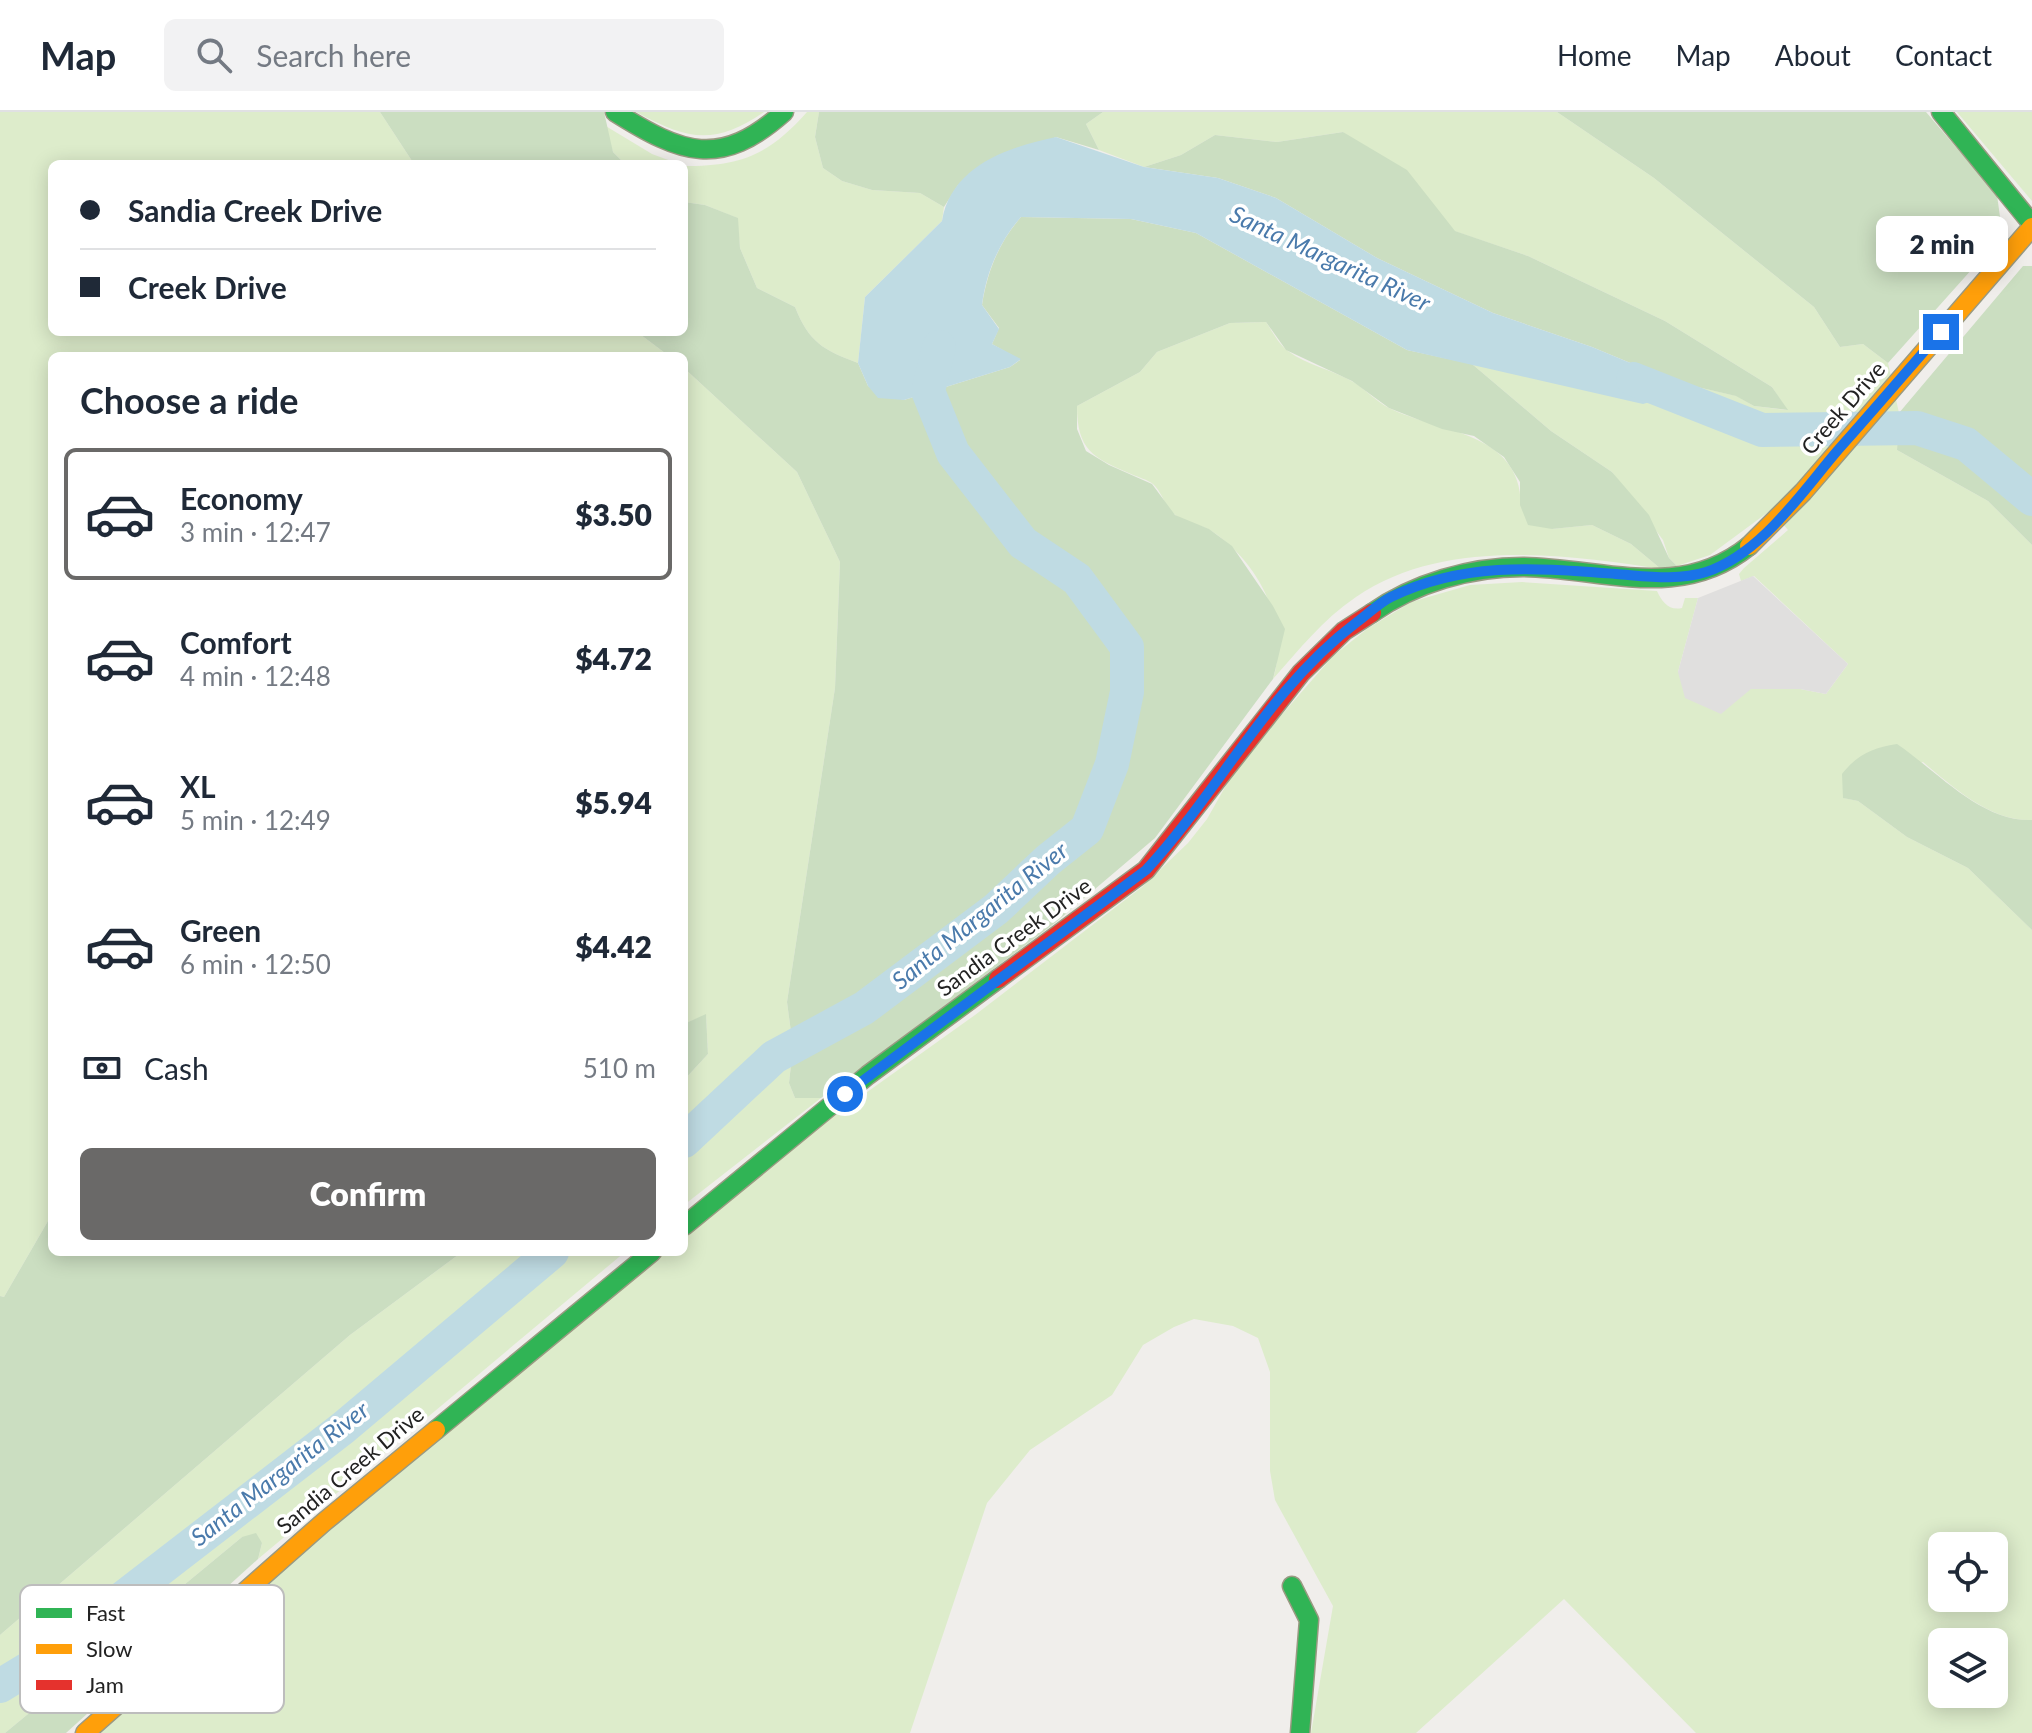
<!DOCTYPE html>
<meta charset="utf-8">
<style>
:root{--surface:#fff;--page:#f2f2f3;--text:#1f2937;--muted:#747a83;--line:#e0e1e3;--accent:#6a6968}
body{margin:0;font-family:Lato,sans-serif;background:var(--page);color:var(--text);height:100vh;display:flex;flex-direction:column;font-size:30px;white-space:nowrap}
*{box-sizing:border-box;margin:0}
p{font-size:26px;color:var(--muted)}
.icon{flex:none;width:44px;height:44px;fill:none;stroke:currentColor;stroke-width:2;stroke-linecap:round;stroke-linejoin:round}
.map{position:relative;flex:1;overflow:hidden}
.details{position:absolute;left:48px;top:240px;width:640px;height:904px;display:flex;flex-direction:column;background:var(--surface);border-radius:12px;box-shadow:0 4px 20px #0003}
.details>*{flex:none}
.hud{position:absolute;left:48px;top:48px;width:640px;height:176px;border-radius:12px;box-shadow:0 4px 20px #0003;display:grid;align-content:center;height:176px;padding:0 32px;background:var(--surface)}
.controls{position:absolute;left:1928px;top:1420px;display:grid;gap:16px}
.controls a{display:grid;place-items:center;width:80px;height:80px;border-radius:12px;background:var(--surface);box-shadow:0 4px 20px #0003;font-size:40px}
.end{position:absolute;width:36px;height:36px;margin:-18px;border:10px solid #1a73e8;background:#fff;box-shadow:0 0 0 4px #fff}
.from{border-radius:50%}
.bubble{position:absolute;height:56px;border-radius:12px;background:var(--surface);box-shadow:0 4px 20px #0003;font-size:26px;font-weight:800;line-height:56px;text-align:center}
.hud b{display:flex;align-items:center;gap:28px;height:76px;font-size:30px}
.hud b+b{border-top:2px solid var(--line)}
.hud i{width:20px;height:20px;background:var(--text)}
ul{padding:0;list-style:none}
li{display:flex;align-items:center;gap:24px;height:132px;margin:0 16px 12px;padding:0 16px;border:4px solid transparent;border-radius:12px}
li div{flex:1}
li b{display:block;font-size:30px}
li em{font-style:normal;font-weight:800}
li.selected{border-color:var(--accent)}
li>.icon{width:72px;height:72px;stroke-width:1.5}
h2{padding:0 32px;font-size:36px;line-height:96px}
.pay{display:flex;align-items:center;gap:20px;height:88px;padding:0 32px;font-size:30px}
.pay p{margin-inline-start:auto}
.cta{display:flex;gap:16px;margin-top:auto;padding:16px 32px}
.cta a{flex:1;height:92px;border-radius:12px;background:var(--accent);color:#fff;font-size:32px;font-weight:800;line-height:92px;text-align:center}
header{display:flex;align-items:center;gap:48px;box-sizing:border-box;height:112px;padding:0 40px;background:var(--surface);border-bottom:2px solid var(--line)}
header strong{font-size:38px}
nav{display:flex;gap:44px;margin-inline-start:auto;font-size:28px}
.search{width:560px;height:72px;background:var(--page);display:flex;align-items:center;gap:20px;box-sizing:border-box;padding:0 28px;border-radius:12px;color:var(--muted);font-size:30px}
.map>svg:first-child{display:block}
.grass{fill:#ddeccb;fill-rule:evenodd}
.forest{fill:#cbdec1}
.parking{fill:#e0dfde}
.water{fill:#bfdbe3}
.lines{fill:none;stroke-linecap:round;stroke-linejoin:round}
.river{stroke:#bfdbe3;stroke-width:34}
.fast-casing{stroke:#999a82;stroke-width:21}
.slow-casing{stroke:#999a82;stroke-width:21}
.jam-casing{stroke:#999a82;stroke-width:21}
.fast{stroke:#30b455;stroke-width:18}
.slow{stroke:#ff9f0a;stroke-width:18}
.jam{stroke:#e5322d;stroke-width:18}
.route{stroke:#1a73e8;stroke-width:10}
.labels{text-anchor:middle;stroke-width:7;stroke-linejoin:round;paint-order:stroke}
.street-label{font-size:22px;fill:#222;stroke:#fff}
.water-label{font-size:24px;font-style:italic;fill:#4a7aab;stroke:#fff}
.key{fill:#fff;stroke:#bdbdbd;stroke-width:2}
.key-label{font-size:22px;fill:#222}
</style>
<header>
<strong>Map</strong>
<div class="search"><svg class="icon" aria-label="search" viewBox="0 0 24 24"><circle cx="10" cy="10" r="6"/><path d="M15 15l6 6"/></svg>Search here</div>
<nav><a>Home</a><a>Map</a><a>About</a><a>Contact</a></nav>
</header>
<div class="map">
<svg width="2032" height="1621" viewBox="0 0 2032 1621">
<rect width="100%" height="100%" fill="#f0eeeb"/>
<g class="grass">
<polygon points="0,0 380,0 414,52 52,52 52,220 637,220 669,244 52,244 52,1102 4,1185 0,1184"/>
<path d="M636,0H764C714,34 688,28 636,0Z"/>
<path d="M807,0H819L815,25L823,56L842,69L872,78L920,81L944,95L942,109L865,185L858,251C823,238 809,230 795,195L757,176L740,136L737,106L705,93L684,90V54C741,54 769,43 807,0Z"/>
<path d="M1103,0H1557L1654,66L1814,195L1840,235L1863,232L1888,251L1899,301L1897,338L1988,389L2032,433V708C1991,710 1953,675 1923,650L1844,686L1858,689L1907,725L1968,756L2032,818V1621H1696L1564,1487L1416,1621H1311L1333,1494L1275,1388L1270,1359V1260L1258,1226L1233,1214L1194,1207L1174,1215L1143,1233L1112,1283L1030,1338L987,1391L910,1621H101L312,1433L666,1140H684V1125L786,1038L975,903L1142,775L1188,731L1207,707L1237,654L1333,544L1367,517L1411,490L1470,473L1522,470L1657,479C1662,490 1669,499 1682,496L1685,486H1698L1678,560L1750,577H1800L1826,582L1848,552L1754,464L1741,469L1739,462L1744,456L1788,418L1771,398L1710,443L1677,454L1669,446L1663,428L1612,360L1551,319L1472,252L1518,262L1673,283L1676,270L1737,284L1754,294L1787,298L1772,275L1665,209L1528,144L1454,119L1434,94L1343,20L1277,30L1215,23L1181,43L1144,55L1099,38L1086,12ZM1942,1434H1994V1486H1942ZM1942,1530H1994V1582H1942Z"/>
<polygon points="1957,0 2032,0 2032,89"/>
<polygon points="604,13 652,42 679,52 625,52 613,40"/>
<path d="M1266,210C1272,219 1279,233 1288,239C1308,254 1334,258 1355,271C1366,278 1377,290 1389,296C1440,321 1520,319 1521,393L1552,417L1592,413L1631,432L1661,457C1564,442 1442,426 1356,485C1323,507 1299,538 1273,567C1290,512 1260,452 1213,420C1202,412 1184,411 1174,402C1165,395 1162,380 1153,372C1148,368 1138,365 1131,362C1093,346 1077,338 1077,294L1140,260L1157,240L1230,211Z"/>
<polygon points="684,256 797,360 840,450 835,576 787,890 793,935 789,971 795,986 821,986 684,1093 684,968 708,942 706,903 684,912"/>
<polygon points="462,1140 625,1140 258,1447 262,1431 242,1425 5,1621 0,1621 0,1523 350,1223"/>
</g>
<g class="forest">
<polygon points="380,0 604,0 613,40 625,52 414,52"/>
<polygon points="819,0 1103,0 1086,12 1099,38 1056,25 958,73 944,95 920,81 872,78 842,69 823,56 815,25"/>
<polygon points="1557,0 1926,0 1997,83 2001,112 1990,137 1888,251 1863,232 1840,235 1814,195 1654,66"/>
<polygon points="1343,20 1407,58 1455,119 1528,144 1665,209 1772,275 1788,298 1754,294 1736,284 1676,270 1592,235 1493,201 1377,146 1276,86 1218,66 1144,55 1181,43 1215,23 1277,30"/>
<path d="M684,90L705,93L738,106L740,136L757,176L795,195C809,230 823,238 858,251L868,274L904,288L1010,255L1020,248L992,232L999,216L982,193C987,160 999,130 1021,105L1131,107L1196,121L1407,238L1472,252L1551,319L1612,360L1649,403L1669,446L1677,454L1661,457L1631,432L1592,413L1552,417L1528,413L1520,393V370L1504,345L1474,324L1442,317L1389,296L1352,269L1286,238L1266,210L1230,211L1157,240L1140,260L1077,294V317L1086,339L1109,353L1152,372L1175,403L1209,417L1232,434L1273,494L1285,517L1273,567L1155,726L1055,811L821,986H795L789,971L793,935L787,890L835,576L840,450L797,360L684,256V244H669L637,220H684Z"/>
<polygon points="2023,154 2032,154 2032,433 1988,389 1897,338 1899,301"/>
<path d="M1897,632C1937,659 1981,710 2032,708V818L1968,756L1907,725L1858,689L1843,686L1842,662C1858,642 1872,636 1897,632Z"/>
<polygon points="706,902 708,942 684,968 684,912"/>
<polygon points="52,1102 52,1140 462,1140 350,1223 0,1523 0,1184 4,1185"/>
<polygon points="256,1421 262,1431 258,1447 66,1621 5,1621 242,1425"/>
</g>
<polygon class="parking" points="1753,464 1848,552 1826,582 1800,577 1751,577 1721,602 1685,586 1678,560 1698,486"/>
<path class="water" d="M1056,25L1144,55L1218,66L1276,86L1377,146L1493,201L1592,235L1676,270L1673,283L1643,292L1407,238L1196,121L1131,107L1021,105C999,130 986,161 982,193L999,217L992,232L1021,247L1010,255L904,288L878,286L868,274L858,251L865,185L942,109C951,54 1008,35 1056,25Z"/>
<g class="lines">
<g class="river">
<polyline points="1633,267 1762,318 1917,316 1966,332 2032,387"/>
<polyline points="684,1029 774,945 864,896 996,797 1048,748 1087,717 1112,652 1127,580 1127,535 1077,467 1023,431 953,341 928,279 939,235"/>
<polyline points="0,1574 41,1549 343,1316 552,1140"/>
</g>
<g class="fast-casing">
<g id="fast">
<path d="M615,0C682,42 720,57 784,0"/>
<polyline points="1941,0 2032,112"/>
<path d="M1372,501C1415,471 1470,455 1523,455C1603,456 1679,490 1749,434"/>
<polyline points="684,1114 868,963 998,867"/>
<polyline points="436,1318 652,1140"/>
<polyline points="1292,1474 1309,1508 1300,1621"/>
</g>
</g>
<g class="slow-casing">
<g id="slow">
<polyline points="1749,434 1803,380 2032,115"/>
<polyline points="85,1621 324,1410 436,1318"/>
</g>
</g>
<g class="jam-casing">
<polyline id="jam" points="998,867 1146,758 1301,561 1344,519 1372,501"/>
</g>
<use href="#fast" class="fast"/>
<use href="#slow" class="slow"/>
<use href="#jam" class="jam"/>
</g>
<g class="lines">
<path class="route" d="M845,982L1146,758C1220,678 1269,576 1357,510C1368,502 1379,491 1391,485C1465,449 1537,456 1616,462C1645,464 1678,469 1706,460C1761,442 1802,380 1838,338C1873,299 1907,259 1941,220"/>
</g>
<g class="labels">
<g class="street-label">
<text transform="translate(1843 296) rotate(-49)" y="8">Creek Drive</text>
<text transform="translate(1014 825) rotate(-36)" y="8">Sandia Creek Drive</text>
<text transform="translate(350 1358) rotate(-40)" y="8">Sandia Creek Drive</text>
</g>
<g class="water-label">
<text transform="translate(1330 147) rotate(25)" y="8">Santa Margarita River</text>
<text transform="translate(980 804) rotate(-39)" y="8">Santa Margarita River</text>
<text transform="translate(280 1362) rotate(-38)" y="8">Santa Margarita River</text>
</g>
</g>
<rect x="20" y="1473" width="264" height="128" rx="12" class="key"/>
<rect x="36" y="1496" width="36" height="10" fill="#30b455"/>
<rect x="36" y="1532" width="36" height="10" fill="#ff9f0a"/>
<rect x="36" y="1568" width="36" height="10" fill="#e5322d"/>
<g class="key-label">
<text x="86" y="1509">Fast</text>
<text x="86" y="1545">Slow</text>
<text x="86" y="1581">Jam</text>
</g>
</svg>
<div class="controls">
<a><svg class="icon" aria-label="locate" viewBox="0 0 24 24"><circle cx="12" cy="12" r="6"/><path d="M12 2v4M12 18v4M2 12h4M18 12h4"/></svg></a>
<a><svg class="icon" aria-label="layers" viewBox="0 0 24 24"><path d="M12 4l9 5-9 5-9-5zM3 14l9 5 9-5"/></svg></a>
</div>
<i class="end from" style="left:845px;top:982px"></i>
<i class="end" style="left:1941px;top:220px"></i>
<div class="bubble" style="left:1876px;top:104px;width:132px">2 min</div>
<div class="hud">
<b><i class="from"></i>Sandia Creek Drive</b>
<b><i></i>Creek Drive</b>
</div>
<section class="details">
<h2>Choose a ride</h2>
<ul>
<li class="selected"><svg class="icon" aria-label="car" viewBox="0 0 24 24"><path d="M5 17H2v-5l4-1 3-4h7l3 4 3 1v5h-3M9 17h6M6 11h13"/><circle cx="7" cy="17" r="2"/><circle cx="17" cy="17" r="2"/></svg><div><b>Economy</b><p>3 min · 12:47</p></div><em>$3.50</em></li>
<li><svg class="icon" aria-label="car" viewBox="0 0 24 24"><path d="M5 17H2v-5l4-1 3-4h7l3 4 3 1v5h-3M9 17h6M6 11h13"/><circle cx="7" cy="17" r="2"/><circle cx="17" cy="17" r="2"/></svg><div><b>Comfort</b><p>4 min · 12:48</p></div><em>$4.72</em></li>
<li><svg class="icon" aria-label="car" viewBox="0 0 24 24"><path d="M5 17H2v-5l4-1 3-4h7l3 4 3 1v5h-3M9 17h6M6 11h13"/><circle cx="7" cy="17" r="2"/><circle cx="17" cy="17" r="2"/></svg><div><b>XL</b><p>5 min · 12:49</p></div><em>$5.94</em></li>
<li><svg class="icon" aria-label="car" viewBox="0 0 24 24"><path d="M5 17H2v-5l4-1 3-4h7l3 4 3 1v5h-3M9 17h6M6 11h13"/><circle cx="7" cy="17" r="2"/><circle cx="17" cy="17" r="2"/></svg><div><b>Green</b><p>6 min · 12:50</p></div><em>$4.42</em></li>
</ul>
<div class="pay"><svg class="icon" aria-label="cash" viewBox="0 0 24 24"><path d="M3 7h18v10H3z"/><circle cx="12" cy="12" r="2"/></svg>Cash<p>510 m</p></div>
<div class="cta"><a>Confirm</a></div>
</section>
</div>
